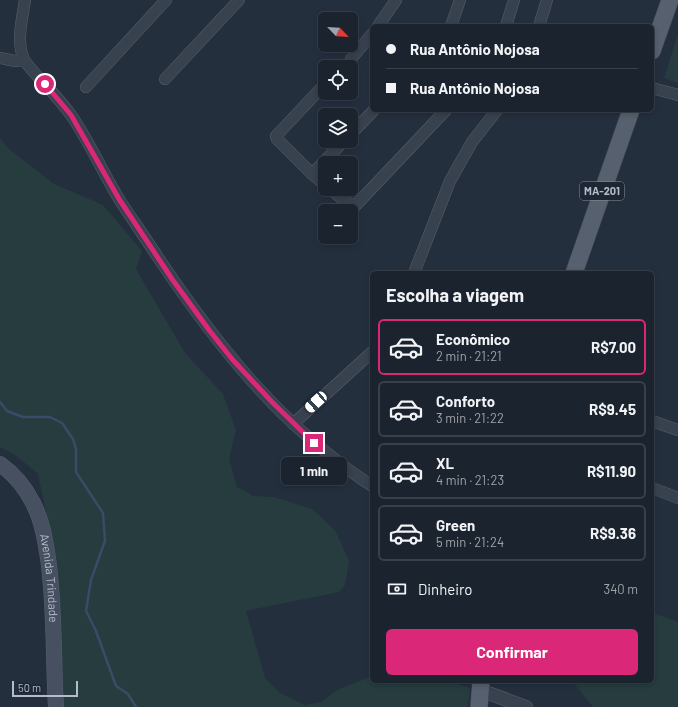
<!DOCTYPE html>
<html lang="pt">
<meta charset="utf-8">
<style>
:root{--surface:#1b232e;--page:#242b36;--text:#f1f3f6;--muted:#a0a4aa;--line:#39404a;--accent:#db2777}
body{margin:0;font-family:Barlow,sans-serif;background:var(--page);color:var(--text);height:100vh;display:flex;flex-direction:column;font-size:15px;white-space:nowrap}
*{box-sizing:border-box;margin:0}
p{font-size:13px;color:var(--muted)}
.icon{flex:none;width:22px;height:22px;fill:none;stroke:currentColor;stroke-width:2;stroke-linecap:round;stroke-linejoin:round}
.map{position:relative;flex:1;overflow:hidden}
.drawer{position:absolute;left:370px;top:271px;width:284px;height:412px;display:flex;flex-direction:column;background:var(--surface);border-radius:6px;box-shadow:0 2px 6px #0003,0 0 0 1px var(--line)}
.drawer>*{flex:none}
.guide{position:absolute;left:370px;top:24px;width:284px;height:88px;border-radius:6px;box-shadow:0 2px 6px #0003,0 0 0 1px var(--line);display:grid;align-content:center;height:88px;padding:0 16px;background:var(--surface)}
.needle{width:26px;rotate:115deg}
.fabs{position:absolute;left:318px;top:12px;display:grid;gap:8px}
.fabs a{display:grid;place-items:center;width:40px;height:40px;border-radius:6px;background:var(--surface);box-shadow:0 2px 6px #0003,0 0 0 1px var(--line);font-size:20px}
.scale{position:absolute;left:12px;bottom:10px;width:66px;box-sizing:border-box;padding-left:4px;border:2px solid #b4bcc9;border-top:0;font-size:11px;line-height:14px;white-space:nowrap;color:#b4bcc9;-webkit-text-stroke:3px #1d2633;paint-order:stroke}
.end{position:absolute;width:18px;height:18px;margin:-9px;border:5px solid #db2777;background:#fff;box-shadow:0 0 0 2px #fff}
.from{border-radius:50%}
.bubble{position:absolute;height:28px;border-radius:6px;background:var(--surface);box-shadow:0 2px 6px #0003,0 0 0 1px var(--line);font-size:13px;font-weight:700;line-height:28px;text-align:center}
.car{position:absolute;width:12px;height:24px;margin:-12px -6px;border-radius:5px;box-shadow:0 0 3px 1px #0007;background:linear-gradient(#fff 24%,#345 0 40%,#fff 0 76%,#345 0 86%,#fff 0)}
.guide b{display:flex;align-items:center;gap:14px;height:38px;font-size:15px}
.guide b+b{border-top:1px solid var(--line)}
.guide i{width:10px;height:10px;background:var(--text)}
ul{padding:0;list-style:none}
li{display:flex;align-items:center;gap:12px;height:56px;margin:0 8px 6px;padding:0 8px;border:2px solid var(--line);border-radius:6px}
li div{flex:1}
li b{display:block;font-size:15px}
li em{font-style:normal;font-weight:700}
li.current{border-color:var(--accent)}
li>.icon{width:36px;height:36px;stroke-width:1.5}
h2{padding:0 16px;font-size:18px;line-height:48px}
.pay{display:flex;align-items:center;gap:10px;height:44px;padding:0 16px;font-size:15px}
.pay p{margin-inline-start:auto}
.button{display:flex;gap:8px;margin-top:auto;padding:8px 16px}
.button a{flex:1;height:46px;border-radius:6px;background:var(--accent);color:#fff;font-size:16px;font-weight:700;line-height:46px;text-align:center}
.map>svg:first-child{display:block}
.green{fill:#263c3f}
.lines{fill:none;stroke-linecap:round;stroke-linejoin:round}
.stream{stroke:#394c67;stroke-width:2.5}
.minor-casing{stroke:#565f6c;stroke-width:12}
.tertiary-casing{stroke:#565f6c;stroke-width:14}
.secondary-casing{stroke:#565f6c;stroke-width:16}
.primary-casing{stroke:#414a57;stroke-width:18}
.minor{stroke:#38414e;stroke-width:11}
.tertiary{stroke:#38414e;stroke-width:13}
.secondary{stroke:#465061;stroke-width:15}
.primary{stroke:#56606e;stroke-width:17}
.route{stroke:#db2777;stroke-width:5}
.labels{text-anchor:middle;stroke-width:3;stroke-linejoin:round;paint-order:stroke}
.shield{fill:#1d2633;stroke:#878f9c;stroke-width:1}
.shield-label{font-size:11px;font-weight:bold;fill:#b4bcc9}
.street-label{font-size:12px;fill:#b4bcc9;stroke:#1d2633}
</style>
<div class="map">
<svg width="678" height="707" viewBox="0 0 678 707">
<rect width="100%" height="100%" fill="#242f3e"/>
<g class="green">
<polygon points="678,34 678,83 664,78"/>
<polygon points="0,138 8,148 54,184 103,205 142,251 136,269 185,353 223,394 236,430 229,459 237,487 253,496 274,497 312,509 335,530 349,561 345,585 339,592 246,611 265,678 280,693 305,705 321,702 337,690 372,676 372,681 450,681 470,688 468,707 64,707 56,562 48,521 38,474 14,454 0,447"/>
<polygon points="652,608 654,613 678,622 678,707 593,707 572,681 652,681"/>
</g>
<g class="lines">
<polyline class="stream" points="0,402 7,411 23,417 50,417 62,423 73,439 76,449 76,472 103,513 105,541 91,580 86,611 96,631 116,686 128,694 136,707"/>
<g class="minor-casing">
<g id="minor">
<path d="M25,0C22,20 16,41 24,60C38,79 57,95 71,115C89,141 102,171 119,199C131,218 145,237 157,256C218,347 280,425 372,486"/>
<polyline points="378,26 396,0"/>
<polyline points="451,26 460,0"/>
<polyline points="506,26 514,0"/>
<polyline points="539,26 547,0"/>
<polyline points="0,58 15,61 24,60"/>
<polyline points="351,59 372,34"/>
<polyline points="165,79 239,0"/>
<polyline points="86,87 166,0"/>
<polyline points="652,88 678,95"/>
<polyline points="351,134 374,110"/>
<polyline points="312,174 277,139 276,136 325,84"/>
<polyline points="325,185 312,174 344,141"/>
<polyline points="330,189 349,204 356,205 446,110"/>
<polyline points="414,273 450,181 472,142 497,110"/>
<polyline points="652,421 678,430"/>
<polyline points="293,424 372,352"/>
<polyline points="652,488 678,498"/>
</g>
</g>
<g class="tertiary-casing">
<polyline id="tertiary" points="480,690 526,707"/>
</g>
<g class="secondary-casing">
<g id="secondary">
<path id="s1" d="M0,464C14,474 25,487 33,503C42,520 45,539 48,558C55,607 53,657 56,707"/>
</g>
</g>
<g class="primary-casing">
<g id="primary">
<polyline points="652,51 670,0"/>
<polyline points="574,273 631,110"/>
<polyline points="479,707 481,681"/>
</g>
</g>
<use href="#minor" class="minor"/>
<use href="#tertiary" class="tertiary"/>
<use href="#secondary" class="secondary"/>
<use href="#primary" class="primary"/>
</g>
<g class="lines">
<polyline class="route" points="45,84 71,115 119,199 172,279 209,330 232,359 272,402 314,443"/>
</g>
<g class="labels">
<rect class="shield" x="580" y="182" width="44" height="18" rx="3"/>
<g class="shield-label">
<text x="602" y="195">MA-201</text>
</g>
<g class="street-label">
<text dy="4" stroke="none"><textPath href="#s1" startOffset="129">Avenida Trindade</textPath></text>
</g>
</g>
</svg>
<div class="fabs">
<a><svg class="needle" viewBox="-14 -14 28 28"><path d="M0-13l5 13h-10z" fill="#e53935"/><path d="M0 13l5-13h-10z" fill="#a0a4aa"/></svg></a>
<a><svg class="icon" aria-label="locate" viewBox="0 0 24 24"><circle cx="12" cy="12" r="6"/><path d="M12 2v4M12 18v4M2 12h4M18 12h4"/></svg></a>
<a><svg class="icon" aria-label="layers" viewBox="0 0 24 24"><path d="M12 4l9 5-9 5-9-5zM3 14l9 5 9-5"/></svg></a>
<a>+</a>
<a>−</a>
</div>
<div class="scale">50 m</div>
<i class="end from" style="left:45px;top:84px"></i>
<i class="end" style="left:314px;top:443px"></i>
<div class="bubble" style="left:281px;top:457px;width:66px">1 min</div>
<i class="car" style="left:316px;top:402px;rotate:228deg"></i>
<div class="guide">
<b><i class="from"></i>Rua Antônio Nojosa</b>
<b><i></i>Rua Antônio Nojosa</b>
</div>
<section class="drawer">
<h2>Escolha a viagem</h2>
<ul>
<li class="current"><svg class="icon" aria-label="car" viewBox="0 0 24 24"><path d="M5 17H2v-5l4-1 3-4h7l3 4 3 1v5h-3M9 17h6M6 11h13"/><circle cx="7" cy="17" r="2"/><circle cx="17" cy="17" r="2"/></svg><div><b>Econômico</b><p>2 min · 21:21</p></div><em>R$7.00</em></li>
<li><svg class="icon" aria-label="car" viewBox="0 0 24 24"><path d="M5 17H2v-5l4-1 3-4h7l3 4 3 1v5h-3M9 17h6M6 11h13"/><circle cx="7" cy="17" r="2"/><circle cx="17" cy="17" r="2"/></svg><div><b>Conforto</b><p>3 min · 21:22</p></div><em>R$9.45</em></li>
<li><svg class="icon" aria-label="car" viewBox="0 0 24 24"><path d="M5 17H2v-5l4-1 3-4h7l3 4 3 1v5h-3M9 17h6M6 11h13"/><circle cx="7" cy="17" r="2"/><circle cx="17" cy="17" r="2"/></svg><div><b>XL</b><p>4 min · 21:23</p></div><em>R$11.90</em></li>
<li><svg class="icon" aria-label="car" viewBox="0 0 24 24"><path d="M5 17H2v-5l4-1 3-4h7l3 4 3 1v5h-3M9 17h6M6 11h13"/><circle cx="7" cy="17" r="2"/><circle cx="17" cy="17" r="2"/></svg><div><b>Green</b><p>5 min · 21:24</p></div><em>R$9.36</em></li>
</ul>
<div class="pay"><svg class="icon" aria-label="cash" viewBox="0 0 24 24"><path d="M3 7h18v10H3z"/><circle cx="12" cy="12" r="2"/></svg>Dinheiro<p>340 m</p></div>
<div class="button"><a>Confirmar</a></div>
</section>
</div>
